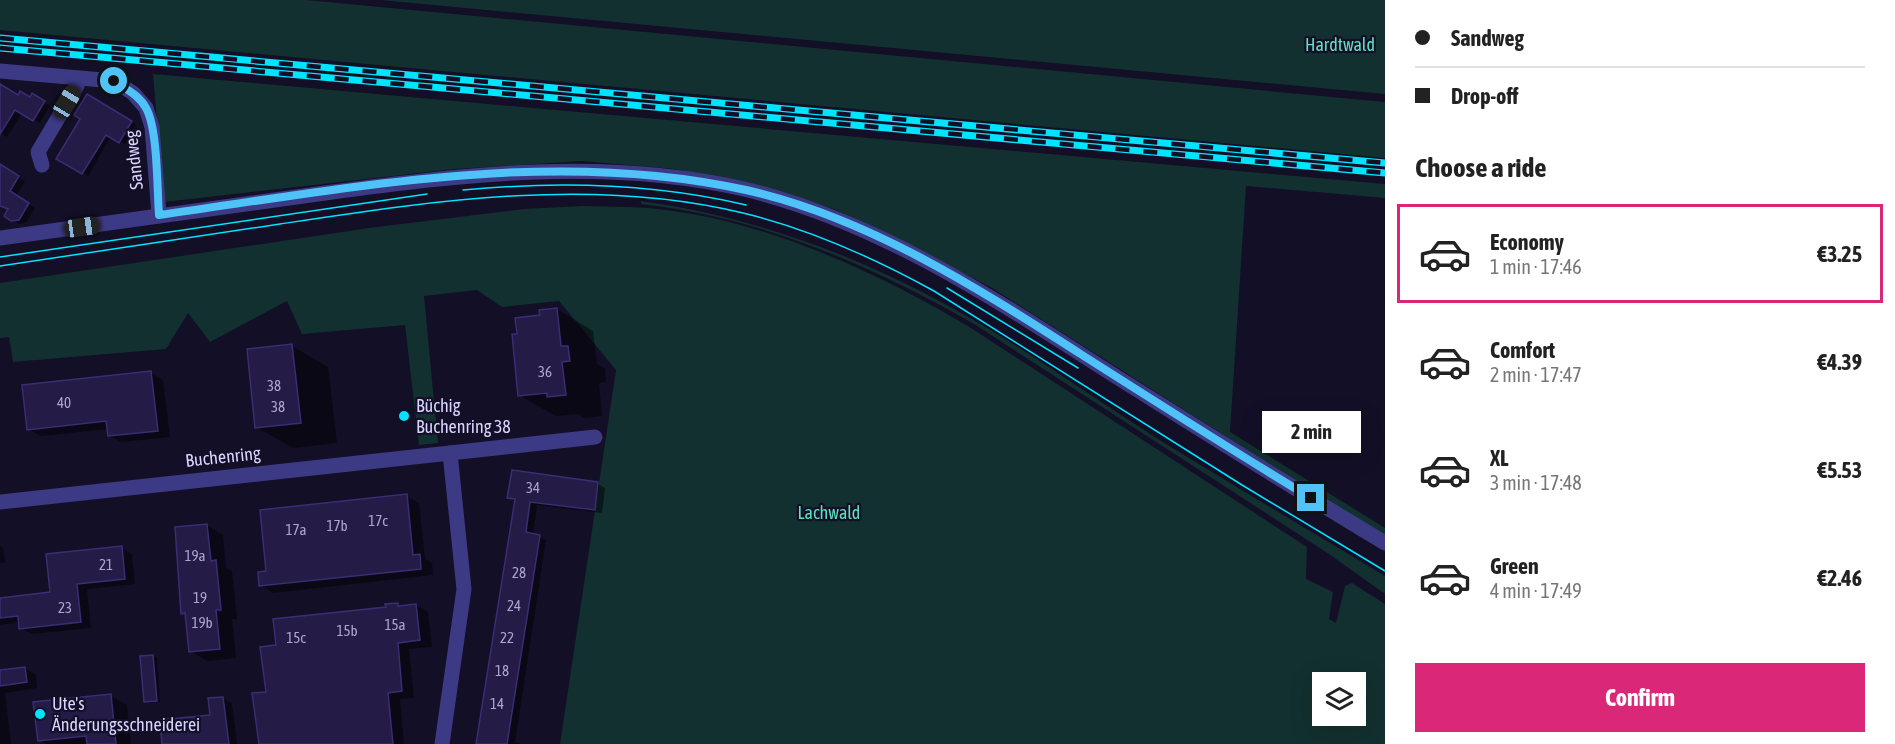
<!DOCTYPE html>
<meta charset="utf-8">
<style>
:root{--surface:#fff;--page:#f2f2f2;--text:#222;--muted:#767676;--line:#e0e0e0;--accent:#db2777}
body{margin:0;font-family:"Asap Condensed",sans-serif;background:var(--page);color:var(--text);height:100vh;display:flex;flex-direction:column;font-size:22px;white-space:nowrap}
*{box-sizing:border-box;margin:0}
p{font-size:20px;color:var(--muted)}
.icon{flex:none;width:33px;height:33px;fill:none;stroke:currentColor;stroke-width:2;stroke-linecap:round;stroke-linejoin:round}
.map{position:relative;flex:1;overflow:hidden}
.drawer{display:flex;flex-direction:column;background:var(--surface);width:510px}
.drawer>*{flex:none}
.top-card{display:grid;align-content:center;height:132px;padding:0 30px;background:var(--surface)}
.tools{position:absolute;left:1312px;top:672px;display:grid;gap:12px}
.tools a{display:grid;place-items:center;width:54px;height:54px;border-radius:0px;background:var(--surface);box-shadow:0 6px 24px #0002;font-size:30px}
.end{position:absolute;width:27px;height:27px;margin:-14px;border:8px solid #4fc3f7;background:#111;box-shadow:0 0 0 3px #111}
.from{border-radius:50%}
.bubble{position:absolute;height:42px;border-radius:0px;background:var(--surface);box-shadow:0 6px 24px #0002;font-size:20px;font-weight:700;line-height:42px;text-align:center}
.car{position:absolute;width:18px;height:36px;margin:-18px -9px;border-radius:8px;box-shadow:0 0 4px 2px #0007;background:linear-gradient(#222 24%,#8ab4d8 0 40%,#222 0 76%,#8ab4d8 0 86%,#222 0)}
.top-card b{display:flex;align-items:center;gap:21px;height:57px;font-size:22px}
.top-card b+b{border-top:2px solid var(--line)}
.top-card i{width:15px;height:15px;background:var(--text)}
ul{padding:0;list-style:none}
li{display:flex;align-items:center;gap:18px;height:99px;margin:0 12px 9px;padding:0 18px;border:3px solid transparent;border-radius:0px}
li div{flex:1}
li b{display:block;font-size:22px}
li em{font-style:normal;font-weight:700}
li.current{border-color:var(--accent)}
li>.icon{width:54px;height:54px;stroke-width:1.5}
h2{padding:0 30px;font-size:27px;line-height:72px}
.primary-button{display:flex;gap:12px;margin-top:auto;padding:12px 30px}
.primary-button a{flex:1;height:69px;border-radius:0px;background:var(--accent);color:#fff;font-size:24px;font-weight:700;line-height:69px;text-align:center}
main{display:flex;flex:1;min-height:0}
.map>svg:first-child{display:block}
.green{fill:#12302f;fill-rule:evenodd}
.shadow{fill:#0007}
.building{fill:#241b47;stroke:#3b2d73;stroke-width:1.5}
.lines{fill:none;stroke-linecap:round;stroke-linejoin:round}
.minor{stroke:#3d3a85;stroke-width:15}
.tertiary{stroke:#3d3a85;stroke-width:15}
.tram{stroke:#00e5ff;stroke-width:1.5}
.rail-casing{stroke:#00e5ff;stroke-width:7}
.rail{stroke:#130f26;stroke-width:4.5;stroke-dasharray:14;stroke-linecap:butt}
.route{stroke:#4fc3f7;stroke-width:8}
.poi-dot{fill:#00e5ff;stroke:#130f26;stroke-width:2}
.labels{text-anchor:middle;stroke-width:4.5;stroke-linejoin:round;paint-order:stroke}
.number-label{font-size:15px;fill:#aca6d1}
.park-label{font-size:18px;fill:#5fe0c0;stroke:#130f26}
.street-label{font-size:18px;fill:#d9d4ff;stroke:#130f26}
.poi-label{font-size:18px;fill:#d9d4ff;stroke:#130f26;text-anchor:start}
</style>
<main>
<div class="map">
<svg width="1385" height="744" viewBox="0 0 1385 744">
<rect width="100%" height="100%" fill="#130f26"/>
<g class="green">
<polygon points="0,0 306,0 1385,102 1385,158 0,30"/>
<polygon points="380,0 1385,0 1385,94"/>
<polygon points="153,74 1385,184 1385,198 1246,186 1230,432 1385,528 1385,537 992,288 885,232 834,209 774,190 674,169 582,161 455,169 164,202"/>
<path d="M641,201C762,218 867,259 972,319C1041,359 1104,406 1171,447C1242,491 1314,533 1385,576V594L1329,554L974,324C871,265 760,217 641,204Z"/>
<path d="M583,206C611,207 639,206 666,210C771,223 881,274 971,328L1307,547L1306,579L1333,592L1329,619L1336,623L1345,586L1352,583L1385,604V744H560L616,370L559,301L502,307L477,290L424,296L438,443L419,445L405,325L302,334L287,301L210,342L188,313L166,349L13,362L9,337L0,338V283L369,228L524,209ZM1323,682H1356V716H1323Z"/>
</g>
<g class="shadow">
<polygon points="0,85 18,97 31,99 33,95 50,106 40,123 22,113 7,137 0,133"/>
<polygon points="88,96 136,125 125,144 111,136 88,176 58,159 82,118"/>
<polygon points="0,165 25,181 16,196 35,208 26,223 19,224 6,216 10,208 0,202"/>
<polygon points="557,309 593,331 597,364 605,368 606,382 599,383 602,416 585,418 578,414 556,416 519,395 519,335 542,317"/>
<polygon points="292,346 328,367 337,443 293,448 256,427"/>
<polygon points="151,373 163,380 170,437 121,442 109,435 108,429 41,436 28,429"/>
<polygon points="513,472 598,484 605,488 602,513 537,505 533,535 546,540 515,742 522,744 478,744 516,502 509,497"/>
<polygon points="406,496 419,503 425,559 432,563 433,575 273,593 261,585 268,572"/>
<polygon points="206,525 223,535 226,568 232,571 237,619 232,619 236,658 207,661 190,651 186,615 183,613"/>
<polygon points="0,546 3,548 5,562 0,563"/>
<polygon points="121,548 132,554 135,584 87,589 91,628 32,634 21,628 20,622 0,625 0,601 52,594"/>
<polygon points="398,604 402,607 416,605 428,612 432,647 409,649 414,698 400,699 404,744 260,744 278,646"/>
<polygon points="153,656 157,658 160,702 149,703 145,701"/>
<polygon points="25,668 36,675 37,688 5,693 11,744 0,744 0,671"/>
<polygon points="111,696 127,705 131,744 46,744 39,740"/>
<polygon points="223,698 232,704 237,744 164,744 211,716"/>
</g>
<g class="building">
<polygon points="0,84 18,95 20,91 30,97 32,93 45,101 33,121 15,110 0,134"/>
<polygon points="87,94 132,121 119,143 106,135 82,174 56,159 80,119 74,115"/>
<polygon points="0,164 19,176 10,191 29,203 19,220 11,221 4,216 8,209 0,206"/>
<polygon points="557,308 561,346 568,346 570,361 562,362 566,395 547,397 547,393 518,396 512,334 517,334 515,318 540,315 539,310"/>
<polygon points="292,344 301,423 255,428 247,349"/>
<polygon points="151,371 158,431 108,436 106,421 27,430 22,385"/>
<polygon points="512,470 598,482 595,510 530,502 526,532 540,535 507,744 476,744 515,499 507,498"/>
<polygon points="407,494 413,555 420,554 421,569 259,586 258,572 266,571 260,510"/>
<polygon points="207,524 211,561 216,560 221,610 216,610 220,649 189,652 185,613 181,614 175,527"/>
<polygon points="122,546 125,579 77,584 81,622 19,629 18,616 0,618 0,598 50,592 46,554"/>
<polygon points="398,603 398,606 416,604 420,640 398,643 402,691 388,693 393,744 259,744 252,693 266,692 260,647 276,645 273,619 386,607 385,604"/>
<polygon points="153,655 157,701 144,702 140,656"/>
<polygon points="25,667 27,682 0,686 0,670"/>
<polygon points="111,694 116,744 87,744 86,736 38,741 33,702"/>
<polygon points="223,697 229,744 162,744 160,720 210,715 208,698"/>
</g>
<g class="lines">
<g class="minor">
<polyline points="0,71 114,81 133,93 146,108 152,127 159,215"/>
<polyline points="42,165 38,152 77,86 77,78"/>
<polyline points="450,453 595,437"/>
<polyline points="0,502 450,453 464,589 442,744"/>
</g>
<path class="tertiary" d="M0,238C108,224 217,207 325,193C466,174 607,157 748,190C882,223 998,301 1112,374C1203,431 1293,488 1385,543"/>
<g class="tram">
<path d="M463,190C558,181 652,183 746,205"/>
<polyline points="0,257 427,194"/>
<path d="M0,266C93,252 187,238 280,224C433,201 591,176 743,213C810,229 874,258 934,291L1242,485L1385,571"/>
<polyline points="947,288 1078,368"/>
</g>
<g class="rail-casing">
<g id="rail">
<polyline points="0,38 1385,163"/>
<polyline points="0,48 1385,173"/>
</g>
</g>
<use href="#rail" class="rail"/>
</g>
<g class="lines">
<path class="route" d="M114,81C126,89 139,95 146,108C158,129 157,190 159,215C352,188 553,147 746,190C867,217 976,287 1079,353C1156,402 1233,451 1311,498"/>
</g>
<g class="poi-dot">
<circle cx="404" cy="416" r="6"/>
<circle cx="40" cy="714" r="6"/>
</g>
<g class="labels">
<g class="number-label">
<text x="545" y="377">36</text>
<text x="274" y="391">38</text>
<text x="64" y="408">40</text>
<text x="278" y="412">38</text>
<text x="533" y="493">34</text>
<text x="378" y="526">17c</text>
<text x="337" y="531">17b</text>
<text x="296" y="535">17a</text>
<text x="195" y="561">19a</text>
<text x="106" y="570">21</text>
<text x="519" y="578">28</text>
<text x="200" y="603">19</text>
<text x="514" y="611">24</text>
<text x="65" y="613">23</text>
<text x="202" y="628">19b</text>
<text x="395" y="630">15a</text>
<text x="347" y="636">15b</text>
<text x="296" y="643">15c</text>
<text x="507" y="643">22</text>
<text x="502" y="676">18</text>
<text x="497" y="709">14</text>
</g>
<g class="park-label">
<text x="1340" y="51">Hardtwald</text>
<text x="829" y="519">Lachwald</text>
</g>
<g class="street-label">
<text transform="translate(134 160) rotate(-96)" y="6">Sandweg</text>
<text transform="translate(223 457) rotate(-6)" y="6">Buchenring</text>
</g>
<g class="poi-label">
<text x="416" y="412">Büchig<tspan x="416" dy="21">Buchenring 38</tspan></text>
<text x="52" y="710">Ute's<tspan x="52" dy="21">Änderungsschneiderei</tspan></text>
</g>
</g>
</svg>
<div class="tools">
<a><svg class="icon" aria-label="layers" viewBox="0 0 24 24"><path d="M12 4l9 5-9 5-9-5zM3 14l9 5 9-5"/></svg></a>
</div>
<i class="end from" style="left:114px;top:81px"></i>
<i class="end" style="left:1311px;top:498px"></i>
<div class="bubble" style="left:1262px;top:411px;width:99px">2 min</div>
<i class="car" style="left:67px;top:102px;rotate:31deg"></i>
<i class="car" style="left:82px;top:227px;rotate:82deg"></i>
</div>
<section class="drawer">
<div class="top-card">
<b><i class="from"></i>Sandweg</b>
<b><i></i>Drop-off</b>
</div>
<h2>Choose a ride</h2>
<ul>
<li class="current"><svg class="icon" aria-label="car" viewBox="0 0 24 24"><path d="M5 17H2v-5l4-1 3-4h7l3 4 3 1v5h-3M9 17h6M6 11h13"/><circle cx="7" cy="17" r="2"/><circle cx="17" cy="17" r="2"/></svg><div><b>Economy</b><p>1 min · 17:46</p></div><em>€3.25</em></li>
<li><svg class="icon" aria-label="car" viewBox="0 0 24 24"><path d="M5 17H2v-5l4-1 3-4h7l3 4 3 1v5h-3M9 17h6M6 11h13"/><circle cx="7" cy="17" r="2"/><circle cx="17" cy="17" r="2"/></svg><div><b>Comfort</b><p>2 min · 17:47</p></div><em>€4.39</em></li>
<li><svg class="icon" aria-label="car" viewBox="0 0 24 24"><path d="M5 17H2v-5l4-1 3-4h7l3 4 3 1v5h-3M9 17h6M6 11h13"/><circle cx="7" cy="17" r="2"/><circle cx="17" cy="17" r="2"/></svg><div><b>XL</b><p>3 min · 17:48</p></div><em>€5.53</em></li>
<li><svg class="icon" aria-label="car" viewBox="0 0 24 24"><path d="M5 17H2v-5l4-1 3-4h7l3 4 3 1v5h-3M9 17h6M6 11h13"/><circle cx="7" cy="17" r="2"/><circle cx="17" cy="17" r="2"/></svg><div><b>Green</b><p>4 min · 17:49</p></div><em>€2.46</em></li>
</ul>
<div class="primary-button"><a>Confirm</a></div>
</section>
</main>
